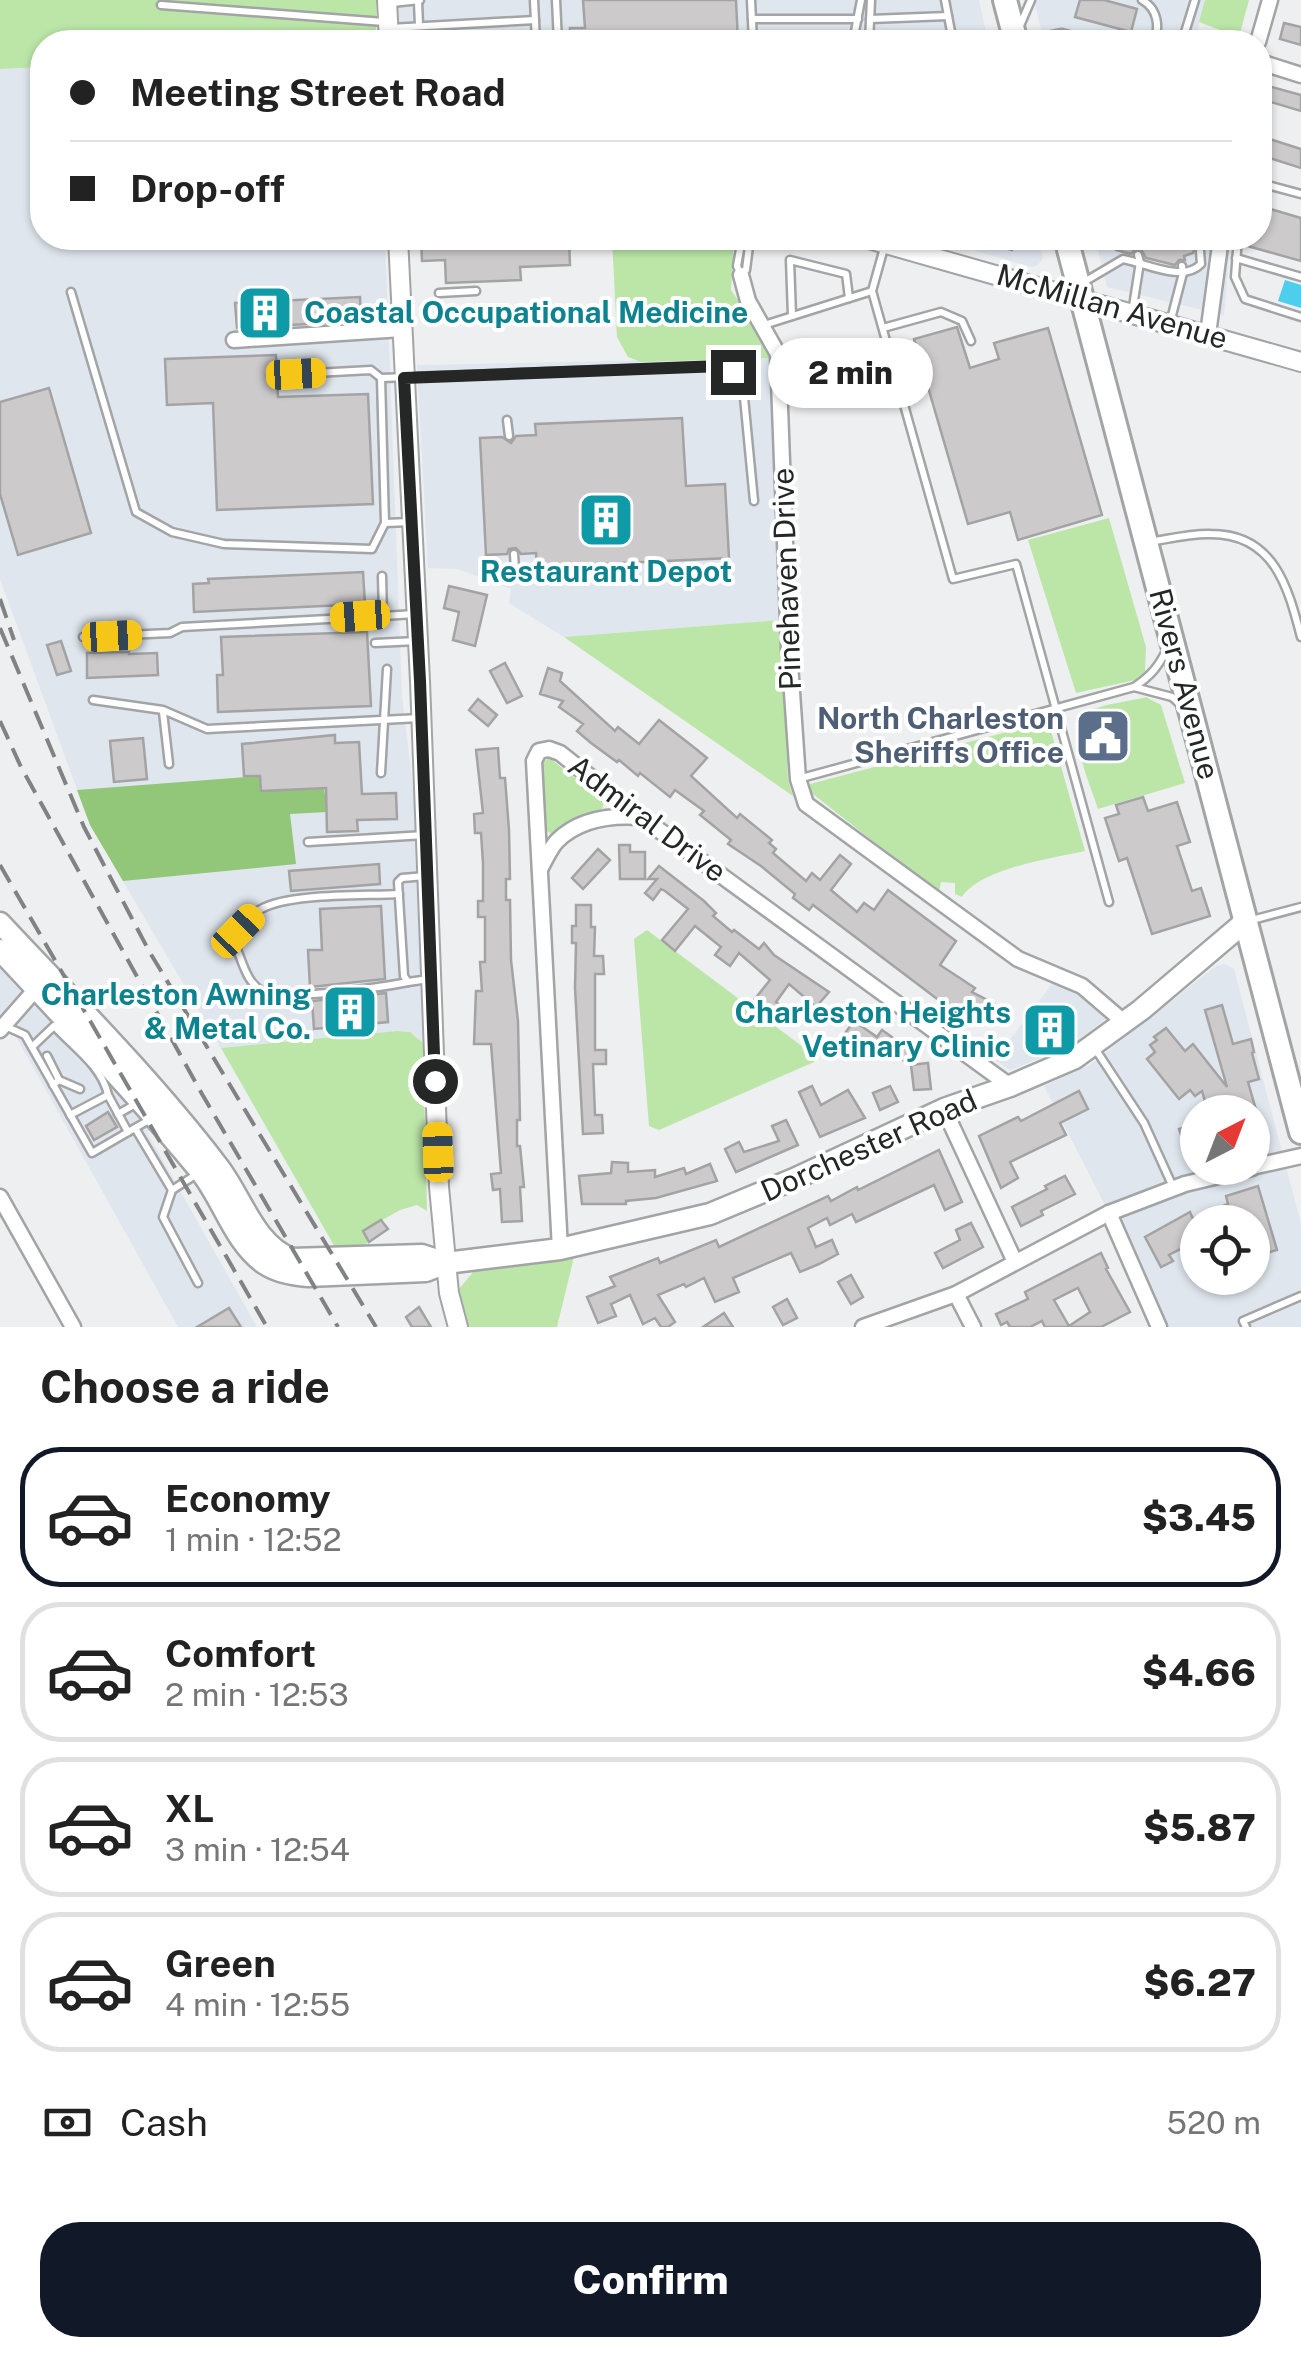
<!DOCTYPE html>
<meta charset="utf-8">
<style>
:root{--surface:#fff;--page:#f2f2f2;--text:#222;--muted:#767676;--line:#e0e0e0;--accent:#111827}
body{margin:0;font-family:"Public Sans",sans-serif;background:var(--page);color:var(--text);height:100vh;display:flex;flex-direction:column;font-size:38px;white-space:nowrap}
*{box-sizing:border-box;margin:0}
p{font-size:32px;color:var(--muted)}
.icon{flex:none;width:55px;height:55px;fill:none;stroke:currentColor;stroke-width:2;stroke-linecap:round;stroke-linejoin:round}
.map{position:relative;height:1327px;overflow:hidden}
.details{display:flex;flex-direction:column;background:var(--surface);flex:1}
.details>*{flex:none}
.guide{position:absolute;left:30px;top:30px;width:1242px;height:220px;border-radius:40px;box-shadow:0 2px 8px #0004;display:grid;align-content:center;height:220px;padding:0 40px;background:var(--surface)}
.needle{width:65px;rotate:42deg}
.buttons{position:absolute;left:1180px;top:1095px;display:grid;gap:20px}
.buttons a{display:grid;place-items:center;width:90px;height:90px;border-radius:50%;background:var(--surface);box-shadow:0 2px 8px #0004;font-size:50px}
.end{position:absolute;width:45px;height:45px;margin:-22px;border:12px solid #252626;background:#fff;box-shadow:0 0 0 5px #fff}
.from{border-radius:50%}
.bubble{position:absolute;height:70px;border-radius:35px;background:var(--surface);box-shadow:0 2px 8px #0004;font-size:32px;font-weight:800;line-height:70px;text-align:center}
.car{position:absolute;width:30px;height:60px;margin:-30px -15px;border-radius:12px;box-shadow:0 0 8px 2px #0007;background:linear-gradient(#f5c518 24%,#345 0 40%,#f5c518 0 76%,#345 0 86%,#f5c518 0)}
.guide b{display:flex;align-items:center;gap:35px;height:95px;font-size:38px}
.guide b+b{border-top:2px solid var(--line)}
.guide i{width:25px;height:25px;background:var(--text)}
ul{padding:0;list-style:none}
li{display:flex;align-items:center;gap:30px;height:140px;margin:0 20px 15px;padding:0 20px;border:5px solid var(--line);border-radius:40px}
li div{flex:1}
li b{display:block;font-size:38px}
li em{font-style:normal;font-weight:800}
li.current{border-color:var(--accent)}
li>.icon{width:90px;height:90px;stroke-width:1.5}
h2{padding:0 40px;font-size:45px;line-height:120px}
.pay{display:flex;align-items:center;gap:25px;height:110px;padding:0 40px;font-size:38px}
.pay p{margin-inline-start:auto}
.primary-button{display:flex;gap:20px;margin-top:auto;padding:20px 40px}
.primary-button a{flex:1;height:115px;border-radius:40px;background:var(--accent);color:#fff;font-size:40px;font-weight:800;line-height:115px;text-align:center}
.map>svg:first-child{display:block}
.built{fill:#dfe6ed;fill-rule:evenodd}
.green{fill:#bce6a8}
.forest{fill:#92c678}
.water{fill:#4dceec}
.building{fill:#cccacb;stroke:#a4a3a3;stroke-width:2.5;fill-rule:evenodd}
.lines{fill:none;stroke-linecap:round;stroke-linejoin:round}
.service-casing{stroke:#a3a4a5;stroke-width:11}
.minor-casing{stroke:#a3a4a5;stroke-width:19}
.tertiary-casing{stroke:#a3a4a5;stroke-width:22}
.secondary-casing{stroke:#a3a4a5;stroke-width:25}
.primary-casing{stroke:#a3a4a5;stroke-width:28}
.service{stroke:#fff;stroke-width:6}
.minor{stroke:#fff;stroke-width:14}
.tertiary{stroke:#fff;stroke-width:18}
.secondary{stroke:#fff;stroke-width:20}
.primary{stroke:#fff;stroke-width:22}
.rail{stroke:#818283;stroke-width:4;stroke-dasharray:20 10;stroke-linecap:butt}
.route{stroke:#252626;stroke-width:12}
.labels{text-anchor:middle;stroke-width:8;stroke-linejoin:round;paint-order:stroke}
.street-label{font-size:30px;fill:#252626;stroke:#fff}
.culture-label{font-size:30px;font-weight:bold;fill:#0d838f;stroke:#fff;text-anchor:end}
.service-label{font-size:30px;font-weight:bold;fill:#4e5e75;stroke:#fff;text-anchor:end}
</style>
<div class="map">
<svg width="1301" height="1327" viewBox="0 0 1301 1327">
<rect width="100%" height="100%" fill="#eeeff0"/>
<g class="built">
<polygon points="396,0 979,0 988,42 398,42"/>
<polygon points="1034,0 1206,0 1194,42 1044,42"/>
<polygon points="42,67 42,238 385,238 402,696 417,823 423,1043 410,1032 397,1031 221,1048 90,825 0,579 0,69"/>
<polygon points="931,238 1037,238 1043,258 1038,265 1032,267"/>
<polygon points="1095,238 1231,238 1224,315 1107,287"/>
<polygon points="769,358 781,620 564,637 509,603 511,589 458,569 428,568 417,365"/>
<path d="M1225,964L1234,969L1301,1224V1327H1159L1109,1213L1044,1086L1090,1065L1216,966ZM1198,1112H1252V1168H1198ZM1198,1222H1252V1278H1198Z"/>
<polygon points="0,967 152,1128 147,1132 257,1327 178,1327 8,1022 0,1030"/>
<polygon points="1058,976 1113,1013 1069,1047 1010,1070 995,1060"/>
</g>
<g class="green">
<polygon points="0,0 376,0 376,42 42,42 42,67 0,69"/>
<polygon points="1205,0 1249,0 1239,37 1199,22"/>
<polygon points="419,31 439,31 446,42 400,42 405,34"/>
<polygon points="612,238 734,238 731,290 763,337 769,358 641,362 628,357 617,337"/>
<polygon points="1109,518 1146,647 1145,670 1149,677 1076,693 1028,540"/>
<polygon points="781,620 788,780 793,796 564,637"/>
<path d="M1146,697L1161,705L1185,783L1098,809C1092,789 1064,727 1085,713C1100,704 1128,702 1146,697Z"/>
<path d="M1041,723L1051,731L1085,851C1052,858 980,869 962,897L955,894V883L941,882L939,893L809,791L810,784Z"/>
<polygon points="549,758 605,800 602,809 582,814 552,835 544,828 541,769 542,763"/>
<polygon points="647,930 815,1056 814,1062 659,1130 649,1126 634,939"/>
<path d="M397,1031L410,1032L423,1043L427,1211L417,1205L400,1210L363,1231L369,1242C359,1250 348,1248 336,1249L221,1048Z"/>
<polygon points="574,1257 557,1327 467,1327 459,1289 474,1271"/>
</g>
<polygon class="forest" points="260,776 261,791 324,788 327,812 290,814 296,864 123,881 90,825 77,790"/>
<polygon class="water" points="1285,280 1301,285 1301,308 1278,301"/>
<g class="building">
<polygon points="583,0 736,0 738,42 570,40 570,28 585,28"/>
<polygon points="1080,0 1104,0 1137,9 1131,32 1075,17"/>
<polygon points="1284,23 1301,27 1301,45 1280,39"/>
<polygon points="1268,86 1301,95 1301,111 1264,100"/>
<polygon points="1260,136 1301,149 1301,168 1260,155"/>
<polygon points="1260,206 1301,218 1301,261 1244,245 1245,238 1260,238"/>
<polygon points="421,238 569,238 570,265 520,267 521,280 446,283 445,260 422,261"/>
<polygon points="979,238 1015,238 1012,250 979,241"/>
<polygon points="1113,238 1200,238 1202,244 1195,246 1193,253 1184,256 1185,260 1179,260 1175,265 1146,258 1141,249 1135,249 1131,254 1116,250"/>
<polygon points="360,297 361,321 237,328 235,303"/>
<polygon points="957,327 970,368 999,359 994,343 1048,328 1102,515 1018,540 1010,512 968,524 914,339"/>
<polygon points="276,355 278,397 368,394 373,504 217,510 213,403 167,405 165,359"/>
<polygon points="49,388 91,533 18,555 0,494 0,402"/>
<polygon points="682,418 686,486 725,484 729,558 537,567 536,553 521,554 516,548 509,549 507,554 486,555 480,438 502,437 511,443 516,436 536,435 535,424"/>
<polygon points="363,572 365,604 194,612 193,584 209,583 208,579"/>
<polygon points="449,586 487,595 475,646 453,640 459,612 444,608"/>
<polygon points="367,632 371,706 218,712 217,675 223,675 221,637"/>
<polygon points="61,641 71,671 57,675 47,645"/>
<polygon points="129,652 129,654 157,653 158,675 87,678 87,653"/>
<polygon points="505,663 522,696 507,703 490,671"/>
<polygon points="548,668 562,673 560,681 615,731 618,727 639,744 659,720 696,749 707,758 691,776 737,818 740,814 772,840 769,843 776,849 773,853 806,881 812,873 820,880 840,855 851,864 831,890 857,912 864,903 874,910 888,890 956,941 940,965 975,988 972,992 995,1004 988,1015 965,1003 957,1014 813,905 809,910 793,898 795,894 761,866 728,844 731,840 700,815 704,811 675,790 670,797 640,773 638,776 619,760 617,762 591,743 577,731 583,724 559,707 563,701 540,694"/>
<polygon points="478,699 497,715 488,726 469,710"/>
<polygon points="335,735 335,743 359,742 362,794 396,793 397,819 357,820 358,831 327,832 326,788 261,791 260,776 244,776 242,744"/>
<polygon points="143,738 147,779 114,782 110,741"/>
<polygon points="498,748 500,778 505,778 509,830 510,879 506,879 506,900 510,900 511,960 518,1021 520,1120 517,1120 517,1146 520,1146 524,1187 520,1187 522,1221 502,1222 500,1189 493,1190 491,1174 501,1173 491,1044 474,1044 476,991 482,991 480,962 485,962 485,917 478,917 478,901 483,901 483,863 481,833 475,833 474,814 483,813 476,750"/>
<polygon points="1143,797 1148,811 1177,802 1190,842 1177,846 1192,891 1201,888 1210,916 1152,934 1127,858 1119,861 1105,818 1119,814 1116,805"/>
<polygon points="619,845 630,845 630,852 645,852 645,879 620,879"/>
<polygon points="598,849 610,860 583,889 572,878"/>
<polygon points="379,864 380,884 291,891 289,871"/>
<polygon points="659,866 704,901 716,913 713,916 732,932 734,930 759,949 764,943 774,955 829,992 816,1007 789,984 776,1002 784,1008 773,1023 750,1005 770,980 739,953 730,966 715,955 721,947 695,926 675,951 662,940 688,909 665,891 661,889 653,900 645,893 657,879 648,879"/>
<polygon points="576,905 591,905 591,927 595,927 594,956 603,956 604,974 595,974 595,1050 606,1050 606,1064 593,1064 595,1115 602,1115 603,1133 583,1134 575,988 576,943 572,943 572,926 576,926"/>
<polygon points="381,906 385,979 310,987 308,950 322,950 320,909"/>
<polygon points="386,993 388,1022 314,1029 312,1001"/>
<polygon points="1222,1005 1233,1044 1251,1039 1254,1052 1252,1053 1259,1079 1248,1082 1265,1141 1252,1144 1252,1112 1208,1112 1202,1091 1195,1096 1190,1090 1179,1099 1147,1059 1155,1052 1150,1045 1157,1040 1154,1037 1166,1028 1185,1051 1193,1044 1227,1087 1205,1010"/>
<polygon points="1059,1017 1066,1031 1041,1044 1034,1029"/>
<polygon points="854,1021 877,1037 882,1030 916,1054 909,1064 886,1049 880,1056 860,1040 853,1050 840,1040"/>
<polygon points="928,1063 931,1089 914,1090 911,1065"/>
<polygon points="812,1086 821,1105 848,1090 865,1118 820,1137 799,1092"/>
<polygon points="890,1086 898,1102 880,1110 873,1093"/>
<polygon points="1079,1091 1088,1109 1060,1123 1066,1135 1010,1162 1018,1178 1001,1188 979,1136 1018,1117 1021,1121"/>
<polygon points="108,1112 117,1127 94,1140 86,1126"/>
<polygon points="786,1120 798,1145 736,1172 725,1149 739,1142 744,1152 779,1141 772,1126"/>
<polygon points="1194,1124 1198,1146 1186,1150 1179,1129"/>
<polygon points="939,1150 962,1202 945,1210 934,1185 856,1222 852,1214 830,1225 827,1218 808,1228 816,1247 832,1240 838,1254 819,1264 800,1272 791,1253 733,1278 739,1292 715,1302 704,1278 686,1287 684,1284 658,1295 675,1322 668,1327 661,1327 655,1318 643,1324 630,1295 611,1304 616,1316 598,1323 587,1297 615,1286 610,1277 658,1258 660,1263 716,1240 719,1247 828,1196 831,1201 857,1187 858,1190"/>
<polygon points="612,1162 628,1163 628,1172 655,1170 655,1177 684,1168 686,1174 710,1164 717,1181 656,1198 626,1201 626,1204 582,1204 579,1176 611,1173"/>
<polygon points="1065,1176 1075,1194 1041,1211 1043,1215 1021,1226 1012,1207 1047,1189 1045,1186"/>
<polygon points="1258,1186 1277,1250 1252,1257 1252,1222 1198,1222 1198,1240 1169,1255 1173,1261 1161,1267 1145,1237 1190,1212 1193,1219 1228,1204 1226,1196"/>
<polygon points="381,1220 388,1229 369,1242 363,1231"/>
<polygon points="971,1223 983,1247 943,1268 935,1253 960,1240 956,1230"/>
<path d="M1101,1253L1108,1268L1106,1269L1130,1312L1101,1327H1045L1042,1321L1030,1327H1010L1007,1322L1001,1325L996,1314L1028,1299L1025,1292ZM1078,1288L1090,1312L1069,1326L1054,1300Z"/>
<polygon points="851,1275 863,1297 851,1304 838,1282"/>
<polygon points="787,1299 797,1318 783,1325 773,1307"/>
<polygon points="419,1307 431,1327 412,1327 406,1317"/>
<polygon points="229,1308 241,1327 197,1327"/>
<polygon points="724,1313 733,1327 703,1327"/>
</g>
<g class="lines">
<g class="service-casing">
<g id="service">
<polyline points="534,0 536,42"/>
<polyline points="556,0 558,42"/>
<polyline points="751,0 753,42"/>
<polyline points="945,0 953,42"/>
<path d="M1142,0C1158,9 1160,27 1154,42"/>
<polyline points="418,2 419,25"/>
<polyline points="392,3 420,0"/>
<polyline points="161,5 384,22"/>
<polyline points="752,19 858,19"/>
<polyline points="870,19 948,16"/>
<polyline points="390,28 535,20"/>
<polyline points="1019,28 1031,0"/>
<polyline points="1022,41 1062,33 1096,42"/>
<polyline points="853,42 861,0"/>
<polyline points="869,42 871,0"/>
<polyline points="1182,42 1195,0"/>
<polyline points="1260,183 1301,194"/>
<polyline points="742,238 737,266 741,275 746,270 750,238"/>
<polyline points="1238,238 1235,277 1245,299 1301,317"/>
<polyline points="884,248 872,291 953,579 1016,564 1109,902"/>
<polyline points="928,254 932,238"/>
<polyline points="1236,258 1301,277"/>
<path d="M1084,282L1123,259C1145,263 1183,283 1201,264L1200,251"/>
<polyline points="71,292 136,512 172,532 224,544 372,549 385,523 381,378"/>
<polyline points="439,293 476,291"/>
<polyline points="1132,313 1140,262 1138,255"/>
<polyline points="792,316 790,260 846,274 849,298"/>
<polyline points="1170,323 1183,273 1182,266"/>
<polyline points="764,325 872,291"/>
<polyline points="883,328 941,312 962,321 971,341"/>
<polyline points="296,374 371,370 381,378 722,366 733,372 743,387 754,501"/>
<polyline points="780,394 892,362"/>
<polyline points="507,420 509,436"/>
<polyline points="385,523 410,522"/>
<path d="M1149,542C1169,539 1191,533 1211,534C1274,534 1288,587 1301,637"/>
<polyline points="514,554 515,570"/>
<polyline points="382,576 383,616 415,614"/>
<polyline points="83,637 170,633 182,627 383,616"/>
<polyline points="375,643 417,641"/>
<path d="M1168,647C1159,666 1151,676 1134,687L1172,697L1179,703"/>
<polyline points="93,700 163,710 207,729 420,718"/>
<polyline points="163,712 169,764"/>
<polyline points="381,773 387,669"/>
<polyline points="798,779 1134,687"/>
<polyline points="308,842 425,835"/>
<polyline points="426,876 402,878 398,882 404,976 408,982 429,979"/>
<path d="M399,894C363,896 290,893 261,909C244,918 232,935 238,952C244,967 248,983 262,991C281,1002 383,987 408,982"/>
<polyline points="1252,920 1301,907"/>
<polyline points="5,1026 25,1035 92,1153 135,1128"/>
<path d="M32,1047L54,1026C73,1047 102,1066 108,1095"/>
<polyline points="1096,1050 1144,1123 1173,1187"/>
<polyline points="47,1056 59,1080 53,1085"/>
<polyline points="59,1080 80,1089"/>
<polyline points="118,1114 139,1102"/>
<polyline points="70,1115 108,1095 128,1132"/>
<polyline points="149,1120 135,1128 172,1190 197,1174"/>
<polyline points="172,1190 163,1217 198,1283"/>
<polyline points="1246,1327 1243,1321 1301,1296"/>
</g>
</g>
<g class="minor-casing">
<g id="minor">
<polyline points="1258,42 1270,0"/>
<polyline points="1260,62 1301,75"/>
<polyline points="741,275 748,301 778,354 789,649 798,779 806,804 1018,959 1082,986 1124,1022"/>
<polyline points="1208,334 1221,238"/>
<polyline points="234,340 402,329"/>
<path d="M540,869C545,861 550,848 557,841C579,819 611,815 640,817"/>
<polyline points="0,1030 42,982"/>
<polyline points="944,1109 1015,1262"/>
<polyline points="1252,1167 1301,1156"/>
<polyline points="0,1197 73,1327"/>
<polyline points="1109,1213 1159,1327"/>
<polyline points="560,1249 534,761 539,751 549,749 560,753 641,817 1010,1086"/>
<polyline points="956,1294 973,1327"/>
<polyline points="863,1327 956,1294 1109,1213 1185,1184 1252,1168"/>
</g>
</g>
<g class="tertiary-casing">
<g id="tertiary">
<polyline points="387,0 389,42"/>
<polyline points="398,238 420,681 439,1187 449,1293 458,1327"/>
<polyline points="865,238 1301,362"/>
</g>
</g>
<g class="secondary-casing">
<g id="secondary">
<path d="M0,923C74,1002 151,1079 217,1165C242,1196 253,1244 292,1259L422,1255L446,1263"/>
<path d="M0,950C68,1023 137,1094 200,1171C223,1199 234,1243 265,1264C277,1272 294,1275 308,1276L426,1271L446,1263L560,1249L710,1214L794,1179L944,1109L1010,1086L1075,1058L1141,1010L1246,921"/>
</g>
</g>
<g class="primary-casing">
<g id="primary">
<polyline points="1005,0 1016,42"/>
<polyline points="1066,238 1301,1132"/>
</g>
</g>
<use href="#service" class="service"/>
<use href="#minor" class="minor"/>
<use href="#tertiary" class="tertiary"/>
<use href="#secondary" class="secondary"/>
<use href="#primary" class="primary"/>
<g class="rail">
<polyline points="0,599 14,640"/>
<polyline points="0,628 84,827 149,951 376,1327"/>
<polyline points="0,721 21,767 202,1094 338,1327"/>
<polyline points="0,865 267,1327"/>
</g>
</g>
<g class="lines">
<polyline class="route" points="435,1081 420,681 404,378 722,366 733,372"/>
</g>
<defs>
<g id="building-square" transform="scale(2.875)"><rect x="-9" y="-9" width="18" height="18" rx="4" fill="#0f9aa8" stroke="#fff"/><path d="M-4-6H4V6H1V3H-1V6H-4ZM-2.5-4.3h1.7v1.8h-1.7ZM.8-4.3h1.7v1.8H.8ZM-2.5-1h1.7V.8h-1.7ZM.8-1h1.7V.8H.8Z" fill="#fff"/></g>
<g id="civic-square" transform="scale(2.875)"><rect x="-9" y="-9" width="18" height="18" rx="4" fill="#5c6f8a" stroke="#fff"/><path d="M-.6-6.5H3V-4.5H.6V-3L4-1V1h2V6H-6V1h2V-1L-.6-3ZM-1.2 2.5V6h2.4V2.5Z" fill="#fff"/></g>
</defs>
<g fill-rule="evenodd">
<use href="#building-square" x="265" y="313"/>
<use href="#building-square" x="606" y="520"/>
<use href="#civic-square" x="1103" y="736"/>
<use href="#building-square" x="350" y="1012"/>
<use href="#building-square" x="1050" y="1030"/>
</g>
<g class="labels">
<g class="street-label">
<text transform="translate(1112 307) rotate(16)" y="10">McMillan Avenue</text>
<text transform="translate(787 579) rotate(-92)" y="10">Pinehaven Drive</text>
<text transform="translate(1184 684) rotate(75)" y="10">Rivers Avenue</text>
<text transform="translate(647 819) rotate(37)" y="10">Admiral Drive</text>
<text transform="translate(869 1146) rotate(-24)" y="10">Dorchester Road</text>
</g>
<g class="culture-label">
<text x="304" y="323" text-anchor="start">Coastal Occupational Medicine</text>
<text x="606" y="582" text-anchor="middle">Restaurant Depot</text>
<text x="311" y="1005">Charleston Awning<tspan x="311" dy="34">&amp; Metal Co.</tspan></text>
<text x="1011" y="1023">Charleston Heights<tspan x="1011" dy="34">Vetinary Clinic</tspan></text>
</g>
<g class="service-label">
<text x="1064" y="729">North Charleston<tspan x="1064" dy="34">Sheriffs Office</tspan></text>
</g>
</g>
</svg>
<div class="buttons">
<a><svg class="needle" viewBox="-14 -14 28 28"><path d="M0-13l5 13h-10z" fill="#e53935"/><path d="M0 13l5-13h-10z" fill="#767676"/></svg></a>
<a><svg class="icon" aria-label="locate" viewBox="0 0 24 24"><circle cx="12" cy="12" r="6"/><path d="M12 2v4M12 18v4M2 12h4M18 12h4"/></svg></a>
</div>
<i class="end from" style="left:435px;top:1081px"></i>
<i class="end" style="left:733px;top:372px"></i>
<div class="bubble" style="left:768px;top:338px;width:165px">2 min</div>
<i class="car" style="left:296px;top:374px;rotate:87deg"></i>
<i class="car" style="left:360px;top:616px;rotate:266deg"></i>
<i class="car" style="left:112px;top:636px;rotate:87deg"></i>
<i class="car" style="left:238px;top:931px;rotate:44deg"></i>
<i class="car" style="left:438px;top:1152px;rotate:358deg"></i>
<div class="guide">
<b><i class="from"></i>Meeting Street Road</b>
<b><i></i>Drop-off</b>
</div>
</div>
<section class="details">
<h2>Choose a ride</h2>
<ul>
<li class="current"><svg class="icon" aria-label="car" viewBox="0 0 24 24"><path d="M5 17H2v-5l4-1 3-4h7l3 4 3 1v5h-3M9 17h6M6 11h13"/><circle cx="7" cy="17" r="2"/><circle cx="17" cy="17" r="2"/></svg><div><b>Economy</b><p>1 min · 12:52</p></div><em>$3.45</em></li>
<li><svg class="icon" aria-label="car" viewBox="0 0 24 24"><path d="M5 17H2v-5l4-1 3-4h7l3 4 3 1v5h-3M9 17h6M6 11h13"/><circle cx="7" cy="17" r="2"/><circle cx="17" cy="17" r="2"/></svg><div><b>Comfort</b><p>2 min · 12:53</p></div><em>$4.66</em></li>
<li><svg class="icon" aria-label="car" viewBox="0 0 24 24"><path d="M5 17H2v-5l4-1 3-4h7l3 4 3 1v5h-3M9 17h6M6 11h13"/><circle cx="7" cy="17" r="2"/><circle cx="17" cy="17" r="2"/></svg><div><b>XL</b><p>3 min · 12:54</p></div><em>$5.87</em></li>
<li><svg class="icon" aria-label="car" viewBox="0 0 24 24"><path d="M5 17H2v-5l4-1 3-4h7l3 4 3 1v5h-3M9 17h6M6 11h13"/><circle cx="7" cy="17" r="2"/><circle cx="17" cy="17" r="2"/></svg><div><b>Green</b><p>4 min · 12:55</p></div><em>$6.27</em></li>
</ul>
<div class="pay"><svg class="icon" aria-label="cash" viewBox="0 0 24 24"><path d="M3 7h18v10H3z"/><circle cx="12" cy="12" r="2"/></svg>Cash<p>520 m</p></div>
<div class="primary-button"><a>Confirm</a></div>
</section>
